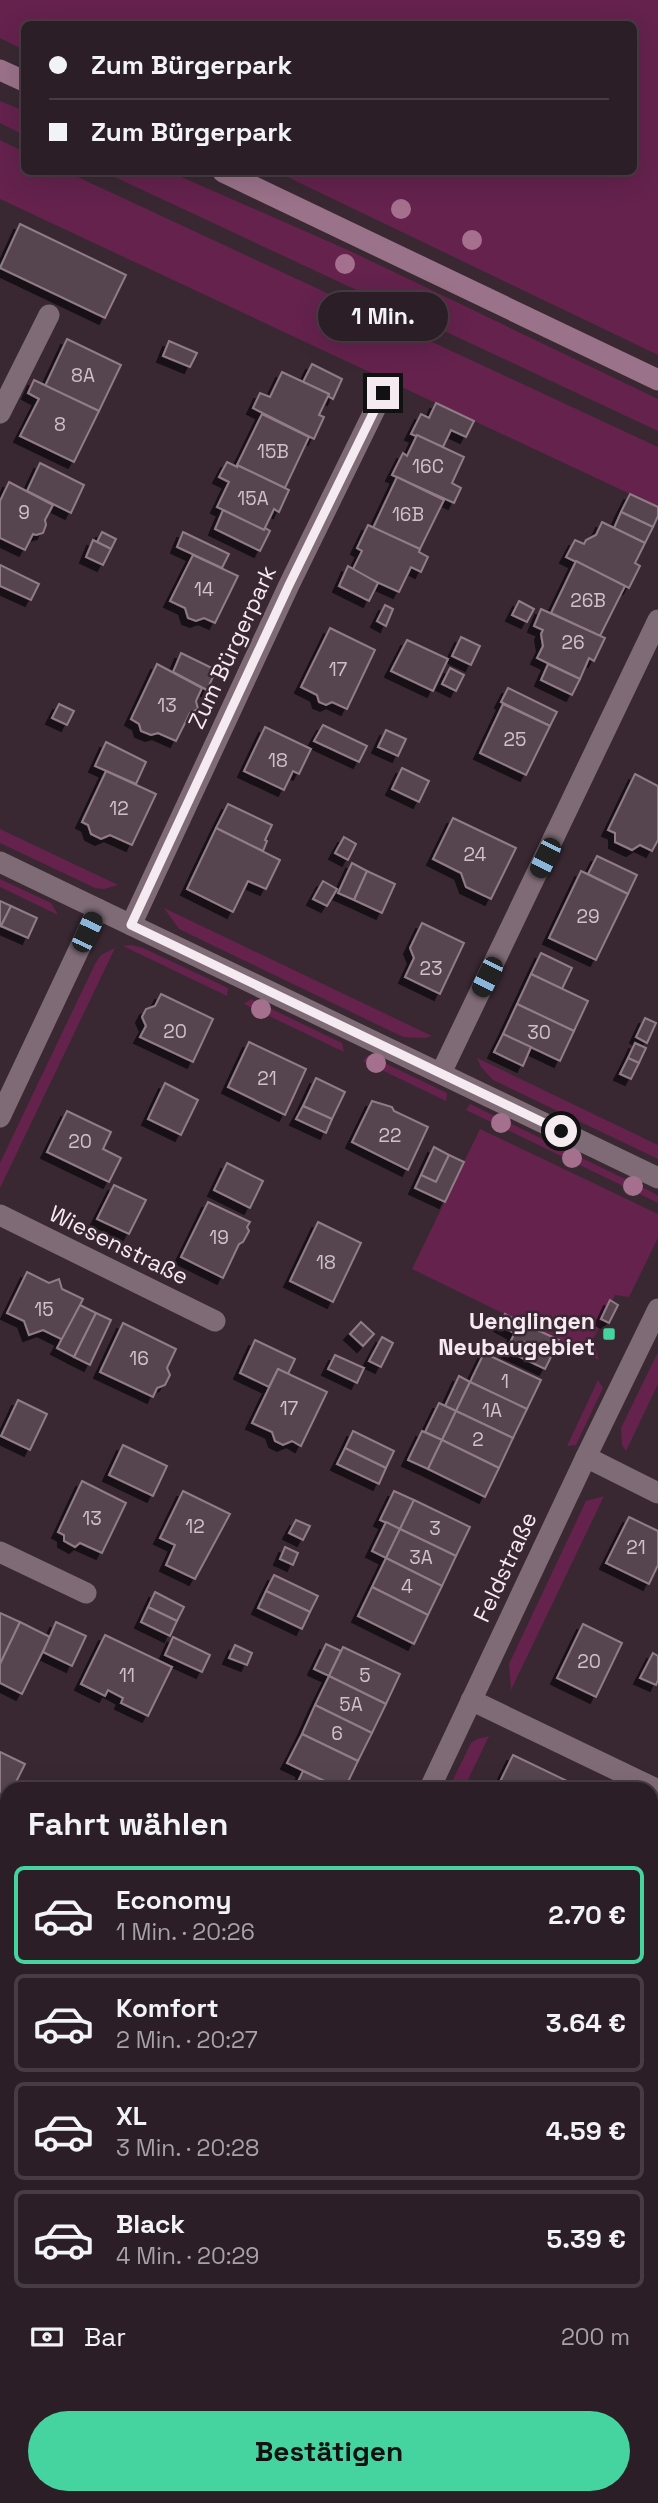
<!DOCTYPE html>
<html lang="de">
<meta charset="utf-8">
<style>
:root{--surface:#2b1e26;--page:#33272e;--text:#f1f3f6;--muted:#a6a2a7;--line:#473c43;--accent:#45d49f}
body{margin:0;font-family:"Space Grotesk",sans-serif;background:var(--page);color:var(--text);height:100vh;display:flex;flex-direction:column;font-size:26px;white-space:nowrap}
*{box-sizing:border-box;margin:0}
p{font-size:23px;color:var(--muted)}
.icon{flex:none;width:38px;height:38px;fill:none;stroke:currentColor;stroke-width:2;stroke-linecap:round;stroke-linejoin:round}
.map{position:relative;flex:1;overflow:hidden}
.sheet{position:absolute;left:0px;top:1782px;width:658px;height:723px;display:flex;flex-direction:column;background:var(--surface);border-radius:21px 21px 0 0;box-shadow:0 7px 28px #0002,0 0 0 2px var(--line)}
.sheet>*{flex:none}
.hud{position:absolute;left:21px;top:21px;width:616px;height:154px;border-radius:10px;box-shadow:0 7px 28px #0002,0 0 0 2px var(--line);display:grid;align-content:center;height:154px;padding:0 28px;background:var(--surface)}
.end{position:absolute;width:32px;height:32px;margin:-16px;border:9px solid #f6eaf1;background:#111;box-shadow:0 0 0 4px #111}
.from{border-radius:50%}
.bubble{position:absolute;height:49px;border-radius:24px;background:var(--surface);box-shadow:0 7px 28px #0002,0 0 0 2px var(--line);font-size:23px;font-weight:700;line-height:49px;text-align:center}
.car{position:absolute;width:21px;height:42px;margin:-21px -10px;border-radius:9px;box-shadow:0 0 5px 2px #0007;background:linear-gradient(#222 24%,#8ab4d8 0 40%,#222 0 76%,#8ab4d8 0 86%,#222 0)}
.hud b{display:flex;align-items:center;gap:24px;height:66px;font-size:26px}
.hud b+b{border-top:2px solid var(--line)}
.hud i{width:18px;height:18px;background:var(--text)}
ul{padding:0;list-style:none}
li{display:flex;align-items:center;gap:21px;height:98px;margin:0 14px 10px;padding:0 14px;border:4px solid var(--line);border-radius:10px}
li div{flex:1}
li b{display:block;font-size:26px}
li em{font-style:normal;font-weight:700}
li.on{border-color:var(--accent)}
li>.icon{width:63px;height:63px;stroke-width:1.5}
h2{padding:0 28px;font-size:32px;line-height:84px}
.pay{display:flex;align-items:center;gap:18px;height:77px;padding:0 28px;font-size:26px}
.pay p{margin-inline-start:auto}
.primary-button{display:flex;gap:14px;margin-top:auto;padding:14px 28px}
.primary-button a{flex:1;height:80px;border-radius:42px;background:var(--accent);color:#111;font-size:28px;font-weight:700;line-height:80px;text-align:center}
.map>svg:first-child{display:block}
.green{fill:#64224d}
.building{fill:#57454f;stroke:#907c87;stroke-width:2;filter:url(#shadow)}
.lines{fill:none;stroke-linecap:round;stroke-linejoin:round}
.street{stroke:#7f6b76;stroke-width:21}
.secondary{stroke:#9a7289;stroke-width:21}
.tree{fill:#a4708e}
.route{stroke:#f6eaf1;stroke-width:9}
.poi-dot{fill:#45d49f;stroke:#392832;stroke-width:2.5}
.labels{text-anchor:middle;stroke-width:5;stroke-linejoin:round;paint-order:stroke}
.number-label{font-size:19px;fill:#cec1c8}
.street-label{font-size:23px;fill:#f6eaf1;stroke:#392832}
.poi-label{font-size:23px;font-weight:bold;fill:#f6eaf1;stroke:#392832;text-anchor:end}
</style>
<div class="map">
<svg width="658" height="2503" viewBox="0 0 658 2503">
<defs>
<filter id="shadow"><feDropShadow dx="-6" dy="6" stdDeviation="0" flood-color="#0009"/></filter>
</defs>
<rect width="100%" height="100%" fill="#392832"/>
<g class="green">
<polygon points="0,0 658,0 658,355 277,172 634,172 634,24 24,24 24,50 0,38"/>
<polygon points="0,101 24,111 24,135 0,123"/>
<polygon points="0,140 24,152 24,172 67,172 658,447 658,507 0,199"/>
<polygon points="104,172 170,172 348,250 658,399 658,431"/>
<polygon points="0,829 118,885 104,889 95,888 0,843"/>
<polygon points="0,879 51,903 58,915 0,887"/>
<polygon points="164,908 432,1036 425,1038 403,1037 179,929"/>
<polygon points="132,945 143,948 228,988 227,996 123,946"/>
<polygon points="115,948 0,1188 0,1163 95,964 101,955"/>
<polygon points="251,999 342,1043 344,1052 244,1004"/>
<polygon points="368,1055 447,1093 446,1101 363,1061"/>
<polygon points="477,1058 658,1145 658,1159 493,1080 481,1067"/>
<polygon points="470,1104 652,1192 658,1196 658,1203 466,1110"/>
<polygon points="480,1129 658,1214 658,1238 629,1297 615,1295 593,1339 599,1360 412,1269"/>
<polygon points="658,1352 658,1384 626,1451 622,1445 621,1428"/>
<polygon points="598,1380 603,1388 576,1445 567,1446"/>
<polygon points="604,1496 511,1690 509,1664 586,1501"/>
<polygon points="489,1736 464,1788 449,1788 471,1743 477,1739"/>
<polygon points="658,2448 658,2503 631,2503 634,2497 651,2497 651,2462"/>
</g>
<g class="building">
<polygon points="20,224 126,275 105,318 0,268"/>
<polygon points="67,339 121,365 99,411 45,386"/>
<polygon points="169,341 197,353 190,367 163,356"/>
<polygon points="312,364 342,379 333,399 328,396 329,394 303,382"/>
<polygon points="282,372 329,394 319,415 324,417 314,439 253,408 260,393 270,397"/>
<polygon points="34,380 99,411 74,462 20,436 39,399 28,393"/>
<polygon points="436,403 474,421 466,437 451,430 443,447 411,434 421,414 429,418"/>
<polygon points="262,414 309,437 285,488 237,465"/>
<polygon points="417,435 464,457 452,483 461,488 454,503 392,475 403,453 407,456"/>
<polygon points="227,462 237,467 237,465 289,490 279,512 274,509 264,530 217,507 229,482 219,477"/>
<polygon points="40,463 84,485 71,513 27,491"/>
<polygon points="397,477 444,500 420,549 373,528"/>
<polygon points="9,482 53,505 45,520 46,525 43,533 36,535 33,534 25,550 0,538 0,501"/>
<polygon points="630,494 658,507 658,516 653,527 621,512"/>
<polygon points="223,510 264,530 265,528 270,531 260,551 215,529"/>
<polygon points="621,512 653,527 645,543 614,528"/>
<polygon points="602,522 645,543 635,563 640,566 629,588 566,557 575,540 584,544 586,540 596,535"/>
<polygon points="368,525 420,549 419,552 428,557 421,572 411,567 399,592 352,571 362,551 357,548"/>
<polygon points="102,532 116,539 111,549 97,542"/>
<polygon points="183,532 229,554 222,568 177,547"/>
<polygon points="93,540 111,549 103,565 86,557"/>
<polygon points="193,555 238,576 215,623 204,618 196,621 188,618 185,608 170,601"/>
<polygon points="576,561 625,586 600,636 551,613"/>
<polygon points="0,565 39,584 31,600 0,586"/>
<polygon points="348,566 378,583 369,601 339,586"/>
<polygon points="519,601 534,609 527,622 512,615"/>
<polygon points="385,605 393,609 386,626 377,621"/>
<polygon points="541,609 605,638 594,661 589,658 580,679 537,658 543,646 541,634 543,630 534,626"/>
<polygon points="330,628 375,650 347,709 332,702 326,705 319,702 317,695 301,687"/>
<polygon points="461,637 480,646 471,665 452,656"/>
<polygon points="407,640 448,659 433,691 391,671"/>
<polygon points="181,653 216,670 207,690 173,672"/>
<polygon points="157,664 202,688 196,701 198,709 190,713 176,741 158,733 151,735 141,731 139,724 131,719"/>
<polygon points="548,664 580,679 572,695 541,680"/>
<polygon points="450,668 464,675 456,691 442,684"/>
<polygon points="508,688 557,712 550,726 501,702"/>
<polygon points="59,704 74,711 67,725 52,718"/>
<polygon points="503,704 550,726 526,775 480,753"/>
<polygon points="323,725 367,746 359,762 314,741"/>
<polygon points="265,727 311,749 299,774 293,771 284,790 244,771"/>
<polygon points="386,730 406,739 398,756 378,747"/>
<polygon points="106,742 146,762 136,784 95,766"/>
<polygon points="402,768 429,781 419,802 392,789"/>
<polygon points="106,771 156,794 132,845 110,835 101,839 91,834 88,825 82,822"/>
<polygon points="635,774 658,786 658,840 652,851 640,845 632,850 615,842 615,833 608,830"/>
<polygon points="228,804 272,825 265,840 267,841 263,851 216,828"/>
<polygon points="453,818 516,848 491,899 466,887 461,873 433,859"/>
<polygon points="216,828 280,860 266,889 248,881 233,912 187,889"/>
<polygon points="344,837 356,844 348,860 335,853"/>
<polygon points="597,856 637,875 628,894 588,874"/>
<polygon points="352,863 367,871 354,900 338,893"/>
<polygon points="367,871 395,884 382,913 354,900"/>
<polygon points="581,871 628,894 596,960 549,938"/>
<polygon points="323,881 337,889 327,906 313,899"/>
<polygon points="0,901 11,906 1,926 0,925"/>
<polygon points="11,906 37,918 28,938 1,926"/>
<polygon points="422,923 464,943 440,994 405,977 414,958 410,948"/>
<polygon points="541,953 572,968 562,989 531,974"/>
<polygon points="531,974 588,1001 574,1031 517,1004"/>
<polygon points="161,994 213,1019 193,1062 140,1037 146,1026 142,1017 146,1009 155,1006"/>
<polygon points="517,1004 574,1031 560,1061 503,1034"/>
<polygon points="645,1018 656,1023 647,1043 636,1037"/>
<polygon points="503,1034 531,1047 523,1066 494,1052"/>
<polygon points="249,1042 306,1069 285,1115 228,1087"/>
<polygon points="635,1043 646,1048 639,1063 628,1058"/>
<polygon points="628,1058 639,1063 631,1079 620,1074"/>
<polygon points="316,1078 345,1092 332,1119 303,1106"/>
<polygon points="165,1083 198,1100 181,1135 148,1119"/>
<polygon points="372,1101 392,1107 394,1111 428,1127 408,1170 352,1142"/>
<polygon points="303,1106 332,1119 326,1133 296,1119"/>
<polygon points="67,1111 111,1132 103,1149 121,1158 109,1182 47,1152"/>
<polygon points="434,1147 449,1155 436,1182 421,1175"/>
<polygon points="449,1155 464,1162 445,1202 415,1188 421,1175 436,1182"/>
<polygon points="227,1163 263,1181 250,1208 214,1190"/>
<polygon points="114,1185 146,1200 129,1234 97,1219"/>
<polygon points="208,1202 250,1222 247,1227 249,1231 243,1242 239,1244 223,1278 181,1257"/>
<polygon points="318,1222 361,1243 333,1302 290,1281"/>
<polygon points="27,1272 49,1283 59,1279 62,1289 83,1299 63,1340 43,1330 29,1335 24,1321 7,1313"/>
<polygon points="610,1300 618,1305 609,1323 601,1319"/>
<polygon points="80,1305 96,1313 74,1357 57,1348"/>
<polygon points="96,1313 111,1320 90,1365 74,1357"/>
<polygon points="505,1314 520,1322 514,1333 500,1325"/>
<polygon points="361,1322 374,1334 363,1346 350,1334"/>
<polygon points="520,1322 559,1340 552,1355 525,1342 518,1356 506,1351"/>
<polygon points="123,1323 176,1349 167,1368 170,1375 165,1385 157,1388 153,1397 100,1372"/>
<polygon points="382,1337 393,1343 381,1367 369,1361"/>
<polygon points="255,1340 295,1359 288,1374 278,1369 269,1387 240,1373"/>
<polygon points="525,1342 552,1355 545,1369 518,1356"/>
<polygon points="484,1353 541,1380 527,1409 470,1382"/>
<polygon points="335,1355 364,1368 357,1383 328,1369"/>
<polygon points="278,1369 327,1392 301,1446 292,1441 283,1445 275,1441 272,1432 252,1423"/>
<polygon points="459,1376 470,1382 456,1411 445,1406"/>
<polygon points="470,1382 527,1409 513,1438 456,1411"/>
<polygon points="18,1400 47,1414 30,1450 1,1436"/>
<polygon points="439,1403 456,1411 442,1440 425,1432"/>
<polygon points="456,1411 513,1438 499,1468 442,1440"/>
<polygon points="353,1431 394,1451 386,1468 345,1448"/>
<polygon points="422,1431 442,1440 428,1469 408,1460"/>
<polygon points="442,1440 499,1468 485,1497 428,1469"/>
<polygon points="123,1445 167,1466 153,1496 109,1475"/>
<polygon points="345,1448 386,1468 379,1484 337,1464"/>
<polygon points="82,1481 126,1503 102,1553 80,1543 75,1547 64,1541 64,1535 58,1532"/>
<polygon points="183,1491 230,1514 195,1579 166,1565 175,1545 160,1538"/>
<polygon points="394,1491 414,1500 400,1529 380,1520"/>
<polygon points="414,1500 470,1527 456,1556 400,1529"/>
<polygon points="629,1517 658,1531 658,1565 649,1584 606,1563"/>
<polygon points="296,1520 310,1526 303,1540 289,1533"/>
<polygon points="386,1522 400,1529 386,1558 372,1551"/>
<polygon points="400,1529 456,1556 442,1586 386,1558"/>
<polygon points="285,1547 298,1553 293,1565 280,1559"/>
<polygon points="386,1558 442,1586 428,1615 372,1587"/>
<polygon points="274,1575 318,1596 310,1612 266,1591"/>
<polygon points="372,1587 428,1615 414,1644 358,1616"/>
<polygon points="266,1591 310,1612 302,1629 258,1608"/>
<polygon points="155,1592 184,1607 177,1621 148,1607"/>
<polygon points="148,1607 177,1621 170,1636 141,1622"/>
<polygon points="0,1613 20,1622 0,1664"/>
<polygon points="20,1622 50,1637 22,1694 0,1683 0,1664"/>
<polygon points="56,1622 86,1636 72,1666 43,1652"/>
<polygon points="583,1624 622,1643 596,1697 557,1678"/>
<polygon points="105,1635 172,1667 148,1716 121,1703 123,1698 108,1690 105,1696 81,1684"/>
<polygon points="173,1637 210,1655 202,1672 165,1655"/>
<polygon points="326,1644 341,1651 329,1676 314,1669"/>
<polygon points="235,1645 252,1653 247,1665 229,1658"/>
<polygon points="343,1647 400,1674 386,1704 329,1676"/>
<polygon points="653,1653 658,1656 658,1680 656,1685 640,1678"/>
<polygon points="329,1676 386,1704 372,1733 315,1705"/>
<polygon points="315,1705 372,1733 358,1761 302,1734"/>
<polygon points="302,1734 358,1761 345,1788 339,1788 287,1763"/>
<polygon points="0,1752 25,1764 13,1788 7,1788 6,1803 0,1800"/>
<polygon points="513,1755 569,1782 566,1788 497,1788"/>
<polygon points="303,1771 339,1788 301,1788 296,1786"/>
<polygon points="651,1823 658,1827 658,1885 651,1882"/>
<polygon points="5,1852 7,1854 7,1919 4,1917 0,1920 0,1862"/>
<polygon points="651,2109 658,2112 658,2177 656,2178 651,2176"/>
<polygon points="651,2245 658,2248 658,2288 651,2302"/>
<polygon points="0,2291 7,2296 7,2341 0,2352"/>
<polygon points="61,2497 85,2497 82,2503 73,2503"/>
<polygon points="85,2497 104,2497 114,2502 82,2503"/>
<polygon points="205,2497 259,2497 256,2503 217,2503"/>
<polygon points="367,2497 386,2497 383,2503 364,2503"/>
<polygon points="386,2497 390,2497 402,2503 383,2503"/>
<polygon points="578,2497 595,2497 593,2503 575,2503"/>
</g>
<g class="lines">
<g class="street">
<polyline points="0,413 49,315"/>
<polyline points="0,862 658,1178"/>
<polyline points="131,925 289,585 383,393"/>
<polyline points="441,1073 658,620"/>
<polyline points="0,1117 98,909"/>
<polyline points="0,1215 215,1321"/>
<polyline points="586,1457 658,1493"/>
<polyline points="0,1552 86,1593"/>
<polyline points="471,1700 658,1790"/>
<polyline points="430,1788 586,1457 658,1309"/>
<polyline points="0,2060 7,2065"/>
<polyline points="0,2190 7,2180"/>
<polyline points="651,2396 658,2400"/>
<polyline points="162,2503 164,2497"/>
<polyline points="449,2503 452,2497"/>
</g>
<g class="secondary">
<polyline points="0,70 24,81"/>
<polyline points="223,172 658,380"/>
</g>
</g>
<g class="tree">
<circle cx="401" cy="209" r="10"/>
<circle cx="472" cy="240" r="10"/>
<circle cx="345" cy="264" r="10"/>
<circle cx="261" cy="1009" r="10"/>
<circle cx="376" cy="1063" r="10"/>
<circle cx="501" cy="1123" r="10"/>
<circle cx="572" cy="1158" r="10"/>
<circle cx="633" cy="1186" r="10"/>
</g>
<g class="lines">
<polyline class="route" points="383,393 289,585 131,925 561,1131"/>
</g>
<rect class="poi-dot" x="602" y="1327" width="14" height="14" rx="3.5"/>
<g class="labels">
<g class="number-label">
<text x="83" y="382">8A</text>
<text x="60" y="431">8</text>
<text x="273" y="458">15B</text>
<text x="428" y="473">16C</text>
<text x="253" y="505">15A</text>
<text x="24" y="519">9</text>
<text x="408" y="521">16B</text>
<text x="204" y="596">14</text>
<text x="588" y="607">26B</text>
<text x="573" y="649">26</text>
<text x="338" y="676">17</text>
<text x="167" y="712">13</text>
<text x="515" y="746">25</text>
<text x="278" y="767">18</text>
<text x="119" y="815">12</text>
<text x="475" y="861">24</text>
<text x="588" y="923">29</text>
<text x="431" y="975">23</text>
<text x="175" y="1038">20</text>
<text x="539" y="1039">30</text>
<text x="267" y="1085">21</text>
<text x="390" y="1142">22</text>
<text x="80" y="1148">20</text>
<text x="219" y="1244">19</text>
<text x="326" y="1269">18</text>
<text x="44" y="1316">15</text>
<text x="139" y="1365">16</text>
<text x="505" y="1388">1</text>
<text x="289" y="1415">17</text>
<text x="492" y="1417">1A</text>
<text x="478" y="1446">2</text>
<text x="92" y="1525">13</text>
<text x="195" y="1533">12</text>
<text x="435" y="1535">3</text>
<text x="636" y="1554">21</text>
<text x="421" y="1564">3A</text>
<text x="407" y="1593">4</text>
<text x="589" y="1668">20</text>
<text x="127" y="1682">11</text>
<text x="365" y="1682">5</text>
<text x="351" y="1711">5A</text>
<text x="337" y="1740">6</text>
</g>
<g class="street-label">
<text transform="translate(232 647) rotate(-65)" y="8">Zum Bürgerpark</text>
<text transform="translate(119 1245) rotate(26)" y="8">Wiesenstraße</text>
<text transform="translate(505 1567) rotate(-65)" y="8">Feldstraße</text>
</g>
<g class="poi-label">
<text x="595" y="1329">Uenglingen<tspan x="595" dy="26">Neubaugebiet</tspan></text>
</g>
</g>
</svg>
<i class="end from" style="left:561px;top:1131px"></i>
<i class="end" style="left:383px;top:393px"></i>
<div class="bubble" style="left:318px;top:292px;width:130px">1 Min.</div>
<i class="car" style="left:545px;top:858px;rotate:206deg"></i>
<i class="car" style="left:87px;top:932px;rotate:25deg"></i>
<i class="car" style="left:487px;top:977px;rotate:206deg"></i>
<div class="hud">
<b><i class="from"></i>Zum Bürgerpark</b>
<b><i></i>Zum Bürgerpark</b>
</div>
<section class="sheet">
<h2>Fahrt wählen</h2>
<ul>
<li class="on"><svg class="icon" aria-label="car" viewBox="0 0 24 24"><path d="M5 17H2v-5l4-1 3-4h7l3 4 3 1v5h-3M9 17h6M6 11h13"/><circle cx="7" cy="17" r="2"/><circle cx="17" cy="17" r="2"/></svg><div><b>Economy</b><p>1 Min. · 20:26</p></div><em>2.70 €</em></li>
<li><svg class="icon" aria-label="car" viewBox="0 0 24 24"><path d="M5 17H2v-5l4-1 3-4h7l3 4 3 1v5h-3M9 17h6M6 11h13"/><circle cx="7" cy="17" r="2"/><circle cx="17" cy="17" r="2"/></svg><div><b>Komfort</b><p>2 Min. · 20:27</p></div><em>3.64 €</em></li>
<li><svg class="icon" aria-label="car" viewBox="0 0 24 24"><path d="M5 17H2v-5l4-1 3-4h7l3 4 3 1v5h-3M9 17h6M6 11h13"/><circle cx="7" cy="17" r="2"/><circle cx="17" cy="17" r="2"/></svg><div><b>XL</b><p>3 Min. · 20:28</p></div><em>4.59 €</em></li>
<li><svg class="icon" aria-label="car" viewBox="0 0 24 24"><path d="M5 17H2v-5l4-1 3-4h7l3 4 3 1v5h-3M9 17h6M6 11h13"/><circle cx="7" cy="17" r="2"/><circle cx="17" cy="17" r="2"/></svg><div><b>Black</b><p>4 Min. · 20:29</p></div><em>5.39 €</em></li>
</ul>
<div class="pay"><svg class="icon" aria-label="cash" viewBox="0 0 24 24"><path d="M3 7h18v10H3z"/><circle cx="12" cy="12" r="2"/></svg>Bar<p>200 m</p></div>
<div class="primary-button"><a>Bestätigen</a></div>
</section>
</div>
